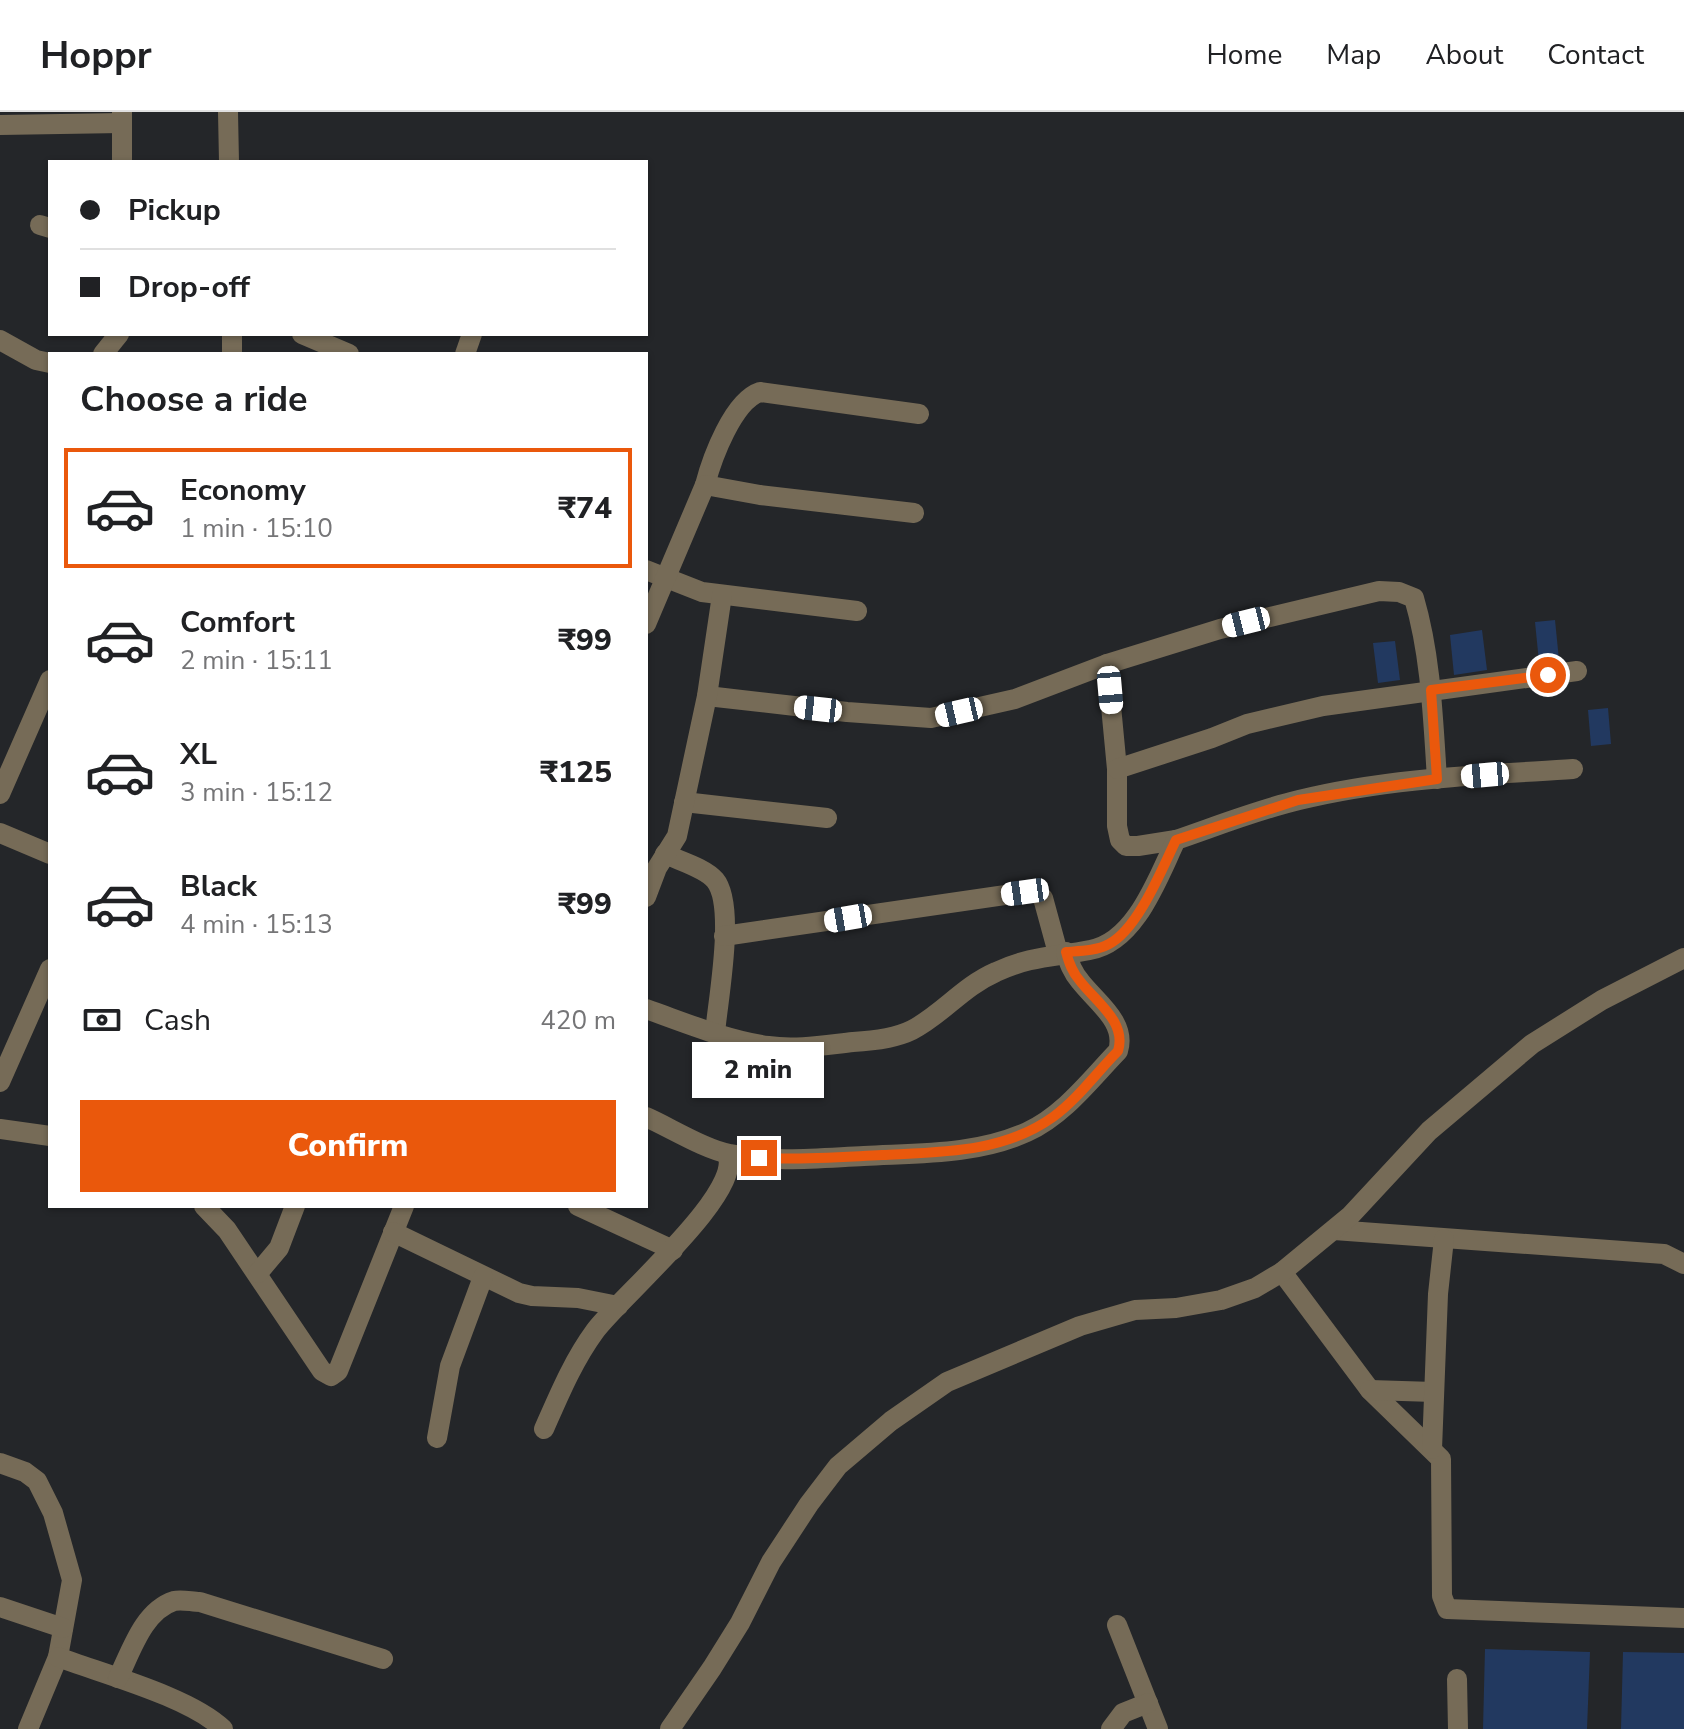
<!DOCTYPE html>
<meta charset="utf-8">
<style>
:root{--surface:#fff;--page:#f2f2f2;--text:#202124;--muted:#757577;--line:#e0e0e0;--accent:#ea580c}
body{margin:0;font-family:"Nunito Sans",sans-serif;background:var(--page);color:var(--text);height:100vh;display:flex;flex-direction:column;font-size:30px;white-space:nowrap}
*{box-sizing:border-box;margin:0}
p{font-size:26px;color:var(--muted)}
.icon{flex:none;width:44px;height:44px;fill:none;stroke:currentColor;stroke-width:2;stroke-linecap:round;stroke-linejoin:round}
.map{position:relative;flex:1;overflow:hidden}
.side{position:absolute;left:48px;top:240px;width:600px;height:856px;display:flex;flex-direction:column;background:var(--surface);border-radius:0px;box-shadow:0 2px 6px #0004}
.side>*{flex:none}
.guide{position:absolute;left:48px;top:48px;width:600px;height:176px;border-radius:0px;box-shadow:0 2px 6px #0004;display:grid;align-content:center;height:176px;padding:0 32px;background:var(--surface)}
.end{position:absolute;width:36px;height:36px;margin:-18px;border:10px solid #ea580c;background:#fff;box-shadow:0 0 0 4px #fff}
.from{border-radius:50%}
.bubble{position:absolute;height:56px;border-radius:0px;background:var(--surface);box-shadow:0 2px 6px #0004;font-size:26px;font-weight:800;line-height:56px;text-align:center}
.car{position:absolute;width:24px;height:48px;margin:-24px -12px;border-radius:10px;box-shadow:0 0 6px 2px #0007;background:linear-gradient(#fff 24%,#345 0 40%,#fff 0 76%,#345 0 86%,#fff 0)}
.guide b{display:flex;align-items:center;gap:28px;height:76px;font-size:30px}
.guide b+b{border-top:2px solid var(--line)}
.guide i{width:20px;height:20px;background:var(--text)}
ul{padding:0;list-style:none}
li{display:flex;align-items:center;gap:24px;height:120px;margin:0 16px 12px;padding:0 16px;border:4px solid transparent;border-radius:0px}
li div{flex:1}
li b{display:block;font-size:30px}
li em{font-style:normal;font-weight:800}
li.current{border-color:var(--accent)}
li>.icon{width:72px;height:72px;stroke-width:1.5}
h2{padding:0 32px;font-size:36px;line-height:96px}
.pay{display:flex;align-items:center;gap:20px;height:88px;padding:0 32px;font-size:30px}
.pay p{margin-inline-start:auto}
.button{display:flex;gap:16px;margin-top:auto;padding:16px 32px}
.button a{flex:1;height:92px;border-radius:0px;background:var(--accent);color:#fff;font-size:32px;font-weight:800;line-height:92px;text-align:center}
header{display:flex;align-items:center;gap:48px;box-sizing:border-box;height:112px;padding:0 40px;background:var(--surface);border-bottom:2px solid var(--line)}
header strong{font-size:38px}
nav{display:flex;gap:44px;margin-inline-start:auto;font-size:28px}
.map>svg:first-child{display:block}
.building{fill:#223960}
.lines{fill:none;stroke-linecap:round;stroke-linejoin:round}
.minor{stroke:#766b57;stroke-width:20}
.route{stroke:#ea580c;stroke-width:10}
</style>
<header>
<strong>Hoppr</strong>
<nav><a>Home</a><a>Map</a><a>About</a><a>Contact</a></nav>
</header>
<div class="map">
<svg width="1684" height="1617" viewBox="0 0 1684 1617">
<rect width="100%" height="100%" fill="#242629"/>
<g class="building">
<polygon points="1555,508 1559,548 1539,550 1535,510"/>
<polygon points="1482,518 1487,558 1454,563 1450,523"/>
<polygon points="1395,529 1400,568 1378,571 1373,531"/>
<polygon points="1608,596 1611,632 1591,634 1588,598"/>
<polygon points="1485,1537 1590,1540 1587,1617 1483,1617"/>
<polygon points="1623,1540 1684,1541 1684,1617 1621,1617"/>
</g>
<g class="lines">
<g class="minor">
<polyline points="228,0 229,50"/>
<polyline points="0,13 122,11"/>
<polyline points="122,50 122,0"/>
<polyline points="40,113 50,116"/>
<polyline points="302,222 349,242"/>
<polyline points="0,228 36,248 50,251"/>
<polyline points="103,242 119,222"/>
<polyline points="232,242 232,222"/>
<polyline points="465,242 472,222"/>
<path d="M705,373C712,346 733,289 760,280L919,302"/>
<polyline points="646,458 702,480 857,499"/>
<polyline points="646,512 705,373 760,383 914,401"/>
<polyline points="1107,552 1117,657 1117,714 1120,728 1126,734 1138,734 1176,728"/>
<path d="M707,584L847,600L931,606L1015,587L1107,552L1220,517L1379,479L1399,480L1414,486C1431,544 1433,606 1437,667"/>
<polyline points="1117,657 1212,626 1247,612 1323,594 1577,559"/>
<polyline points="0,682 50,568"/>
<polyline points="684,690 827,706"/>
<polyline points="0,721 50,742"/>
<path d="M665,742C680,749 705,756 715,768C736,793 718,887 715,921"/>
<polyline points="646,785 657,756 677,724 707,584 722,483"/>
<polyline points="724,824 1025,780 1035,780 1043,786 1058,841"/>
<path d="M646,897C686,911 726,928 768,934C796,938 825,933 853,930C871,929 896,926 912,918C943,902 962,875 996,860C1030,844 1055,845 1090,838C1136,830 1158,765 1176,728C1217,714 1257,698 1299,688C1388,666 1482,663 1573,657"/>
<polyline points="0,970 50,857"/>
<path d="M646,1005C669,1015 706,1038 730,1042C774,1051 820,1046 864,1044C919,1041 976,1043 1027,1020C1064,1003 1090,968 1118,939C1127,910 1096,890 1080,869C1072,860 1069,851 1066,840"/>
<polyline points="0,1017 50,1024"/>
<polyline points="204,1094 227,1118 322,1259 331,1264 338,1259 404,1094"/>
<polyline points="578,1094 673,1138"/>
<polyline points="1334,1118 1664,1142 1684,1152"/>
<polyline points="393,1120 519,1181 532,1184 578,1186 618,1194"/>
<polyline points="1282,1160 1370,1278 1441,1347 1442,1484 1447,1497 1684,1506"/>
<polyline points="258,1161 279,1136 295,1094"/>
<polyline points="1370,1278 1434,1280"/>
<path d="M544,1317C559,1283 573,1249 595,1219C618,1187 745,1080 727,1042"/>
<polyline points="437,1326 450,1254 483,1165"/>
<polyline points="1432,1337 1438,1182 1444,1127"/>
<polyline points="0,1351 25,1360 37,1369 53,1401 72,1468 58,1545 28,1617"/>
<polyline points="0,1495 63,1516"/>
<polyline points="1117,1513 1158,1617"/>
<path d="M58,1545C103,1562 190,1585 223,1617"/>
<path d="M118,1566C131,1540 143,1499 174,1489C182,1487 192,1490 200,1490L383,1547"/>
<polyline points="1457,1567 1458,1617"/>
<polyline points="670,1617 712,1556 740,1511 771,1450 809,1392 838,1354 891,1309 947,1270 1080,1214 1135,1198 1176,1196 1221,1188 1255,1176 1282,1160 1350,1104 1429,1019 1532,932 1602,888 1684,846"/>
<polyline points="1111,1617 1123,1601 1148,1591"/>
</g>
</g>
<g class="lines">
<path class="route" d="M759,1046C800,1048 840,1045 882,1043C941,1040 1003,1041 1053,1005C1077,988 1097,960 1118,939C1127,910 1096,890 1080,869C1072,860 1069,851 1066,840C1080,839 1096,839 1109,832C1138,817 1162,757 1176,728L1298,688L1437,667L1431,578L1548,563"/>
</g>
</svg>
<i class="end from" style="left:1548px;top:563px"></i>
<i class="end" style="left:759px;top:1046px"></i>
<div class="bubble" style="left:692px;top:930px;width:132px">2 min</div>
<i class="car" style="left:1246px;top:510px;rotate:256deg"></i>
<i class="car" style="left:1110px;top:578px;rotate:175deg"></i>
<i class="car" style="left:818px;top:597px;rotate:276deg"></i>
<i class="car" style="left:959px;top:600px;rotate:257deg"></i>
<i class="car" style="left:1485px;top:663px;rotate:265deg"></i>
<i class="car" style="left:1025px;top:780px;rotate:262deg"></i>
<i class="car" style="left:848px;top:806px;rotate:260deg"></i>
<div class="guide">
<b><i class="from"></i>Pickup</b>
<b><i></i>Drop-off</b>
</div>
<section class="side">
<h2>Choose a ride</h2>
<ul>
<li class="current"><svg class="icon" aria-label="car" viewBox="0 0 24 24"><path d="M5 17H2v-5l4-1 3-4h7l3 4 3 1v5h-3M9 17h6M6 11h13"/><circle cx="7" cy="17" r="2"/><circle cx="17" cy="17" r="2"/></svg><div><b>Economy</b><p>1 min · 15:10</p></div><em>₹74</em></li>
<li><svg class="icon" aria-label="car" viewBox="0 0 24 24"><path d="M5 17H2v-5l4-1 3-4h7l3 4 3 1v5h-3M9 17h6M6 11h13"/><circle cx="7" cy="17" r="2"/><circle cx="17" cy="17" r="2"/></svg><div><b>Comfort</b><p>2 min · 15:11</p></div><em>₹99</em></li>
<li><svg class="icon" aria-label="car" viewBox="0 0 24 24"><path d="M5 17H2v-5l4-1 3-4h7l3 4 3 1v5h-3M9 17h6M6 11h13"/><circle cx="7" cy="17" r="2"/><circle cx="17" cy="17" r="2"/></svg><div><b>XL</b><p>3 min · 15:12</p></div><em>₹125</em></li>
<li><svg class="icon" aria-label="car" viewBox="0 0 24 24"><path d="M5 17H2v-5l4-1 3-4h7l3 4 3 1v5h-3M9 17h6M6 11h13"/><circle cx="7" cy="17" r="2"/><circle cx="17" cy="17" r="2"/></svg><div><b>Black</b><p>4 min · 15:13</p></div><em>₹99</em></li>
</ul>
<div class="pay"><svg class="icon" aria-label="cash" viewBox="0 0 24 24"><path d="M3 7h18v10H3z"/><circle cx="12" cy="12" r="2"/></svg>Cash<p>420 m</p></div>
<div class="button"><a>Confirm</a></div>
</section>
</div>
